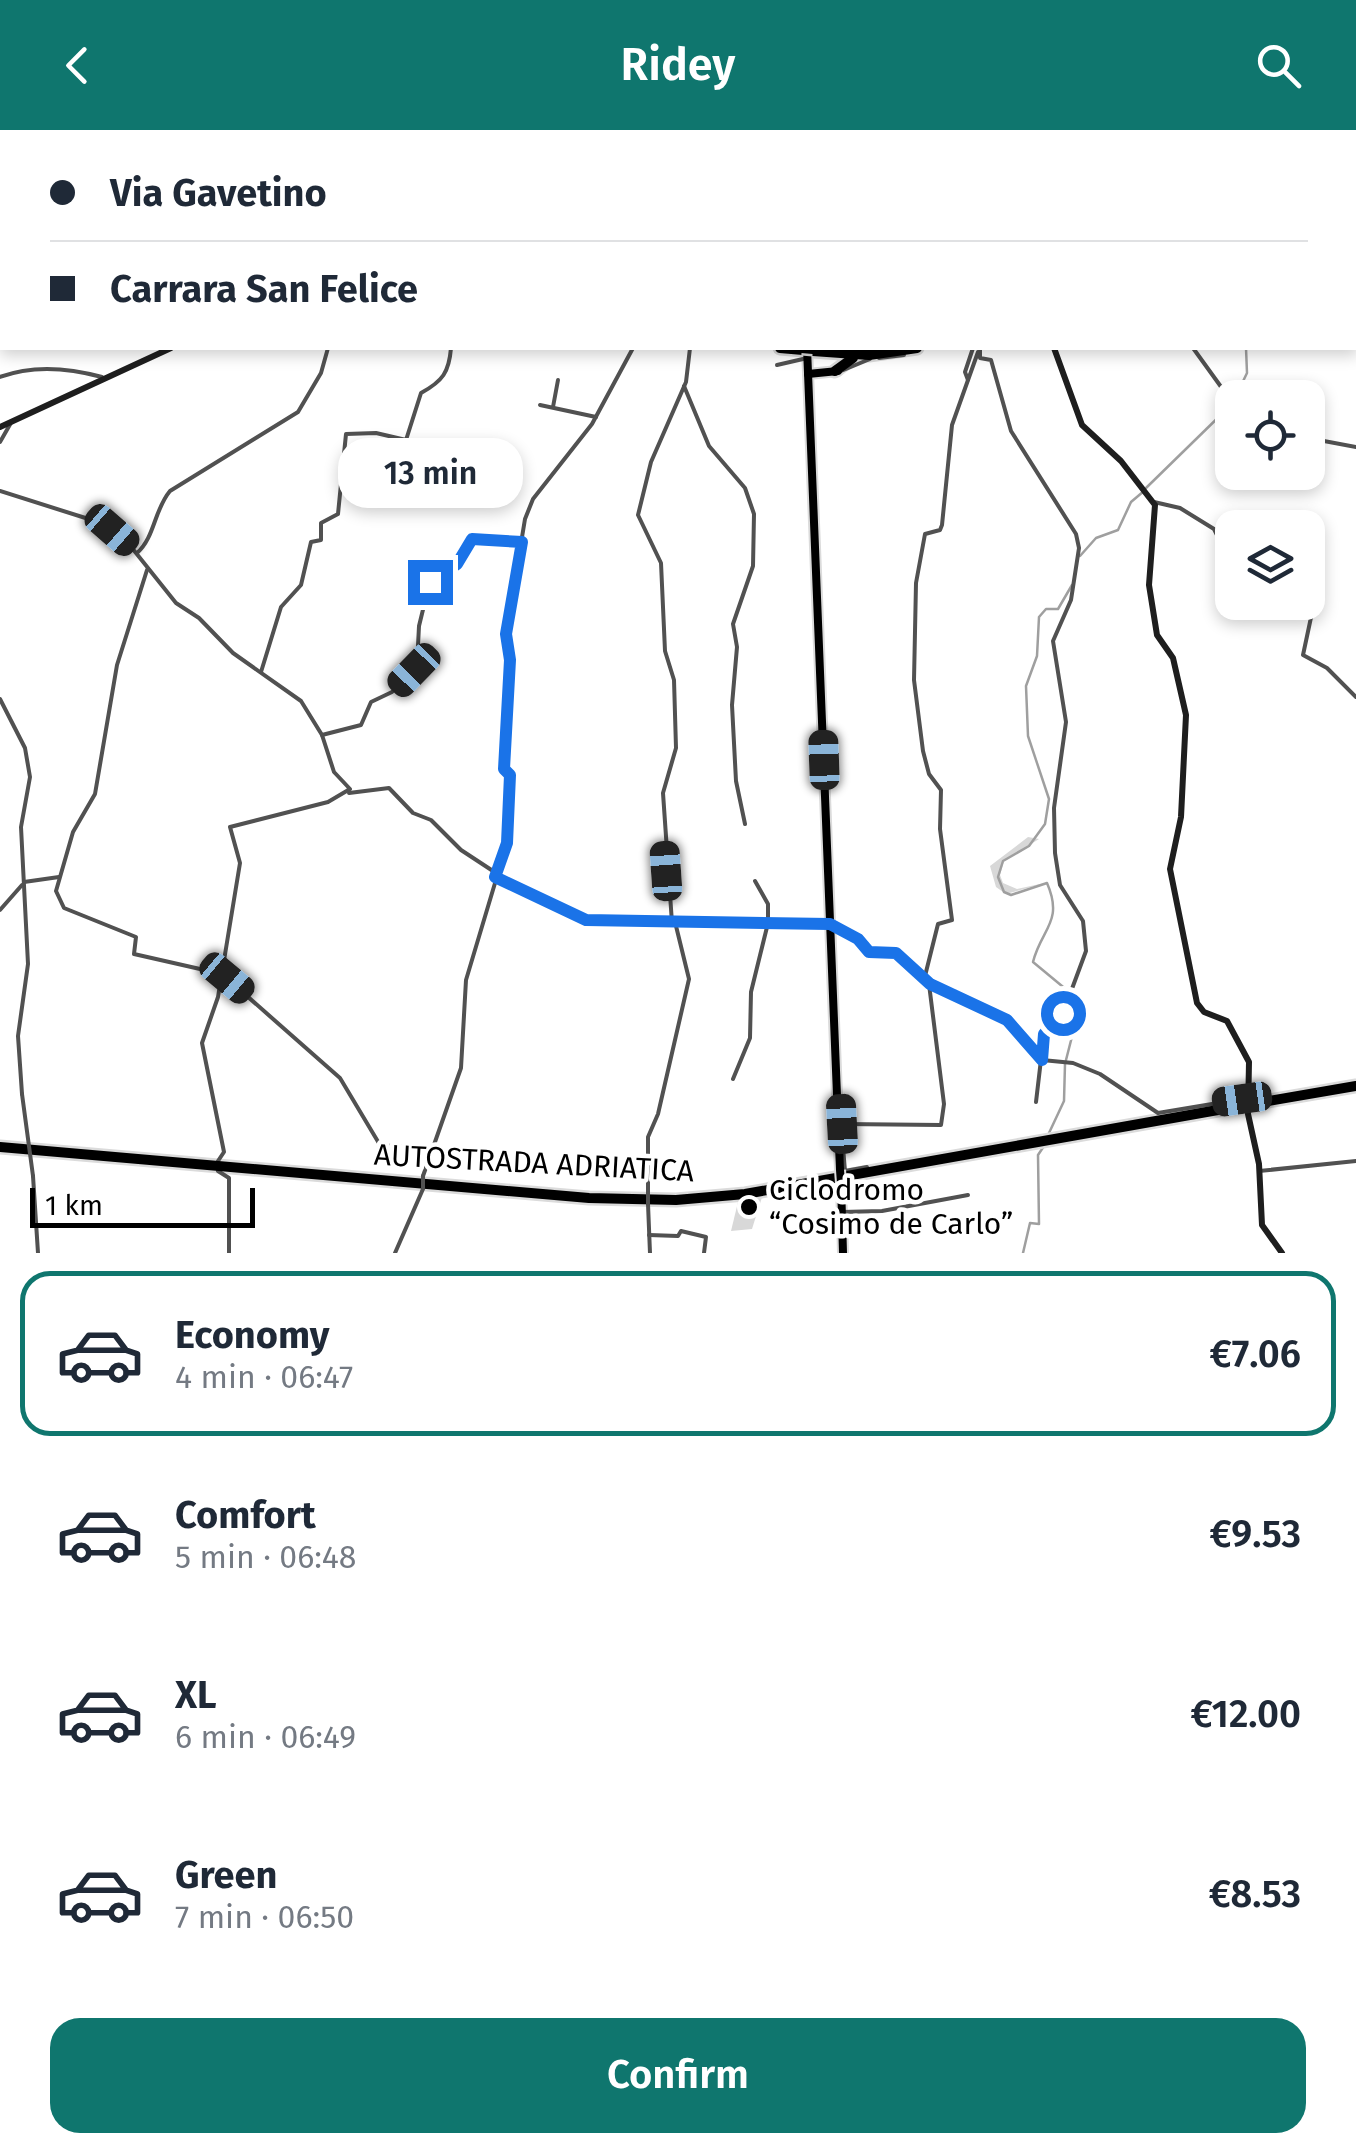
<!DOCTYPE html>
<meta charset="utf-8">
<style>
:root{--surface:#fff;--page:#f2f2f3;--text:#1f2937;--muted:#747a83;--line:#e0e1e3;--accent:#0f766e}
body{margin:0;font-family:"Fira Sans",sans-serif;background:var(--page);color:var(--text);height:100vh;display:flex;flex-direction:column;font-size:38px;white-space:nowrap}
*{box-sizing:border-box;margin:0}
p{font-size:32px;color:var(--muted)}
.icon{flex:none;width:55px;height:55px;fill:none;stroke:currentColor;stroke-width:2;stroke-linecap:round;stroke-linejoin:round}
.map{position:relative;height:1123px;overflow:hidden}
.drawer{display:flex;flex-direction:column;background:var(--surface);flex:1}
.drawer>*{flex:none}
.top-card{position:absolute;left:0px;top:0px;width:1358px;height:220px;box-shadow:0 5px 15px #0003;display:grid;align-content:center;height:220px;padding:0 50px;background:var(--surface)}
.fabs{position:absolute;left:1215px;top:250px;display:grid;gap:20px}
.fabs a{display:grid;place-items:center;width:110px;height:110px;border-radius:20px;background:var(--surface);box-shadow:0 5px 15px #0003;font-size:50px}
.scale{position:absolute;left:30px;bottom:25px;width:225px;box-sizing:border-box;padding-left:10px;border:5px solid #000;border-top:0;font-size:28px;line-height:35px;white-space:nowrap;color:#000;-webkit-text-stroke:8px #fff;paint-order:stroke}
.end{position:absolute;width:45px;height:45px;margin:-22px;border:12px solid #1a73e8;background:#fff;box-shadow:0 0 0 5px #fff}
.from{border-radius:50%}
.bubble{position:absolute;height:70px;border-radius:30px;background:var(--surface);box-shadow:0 5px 15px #0003;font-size:32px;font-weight:600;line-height:70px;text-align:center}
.car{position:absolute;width:30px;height:60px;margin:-30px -15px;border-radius:12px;box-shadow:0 0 8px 2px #0007;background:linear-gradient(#222 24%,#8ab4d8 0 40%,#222 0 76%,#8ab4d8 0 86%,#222 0)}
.top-card b{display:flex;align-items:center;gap:35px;height:95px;font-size:38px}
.top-card b+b{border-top:2px solid var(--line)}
.top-card i{width:25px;height:25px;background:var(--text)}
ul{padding:18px 0 0;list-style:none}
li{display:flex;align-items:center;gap:30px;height:165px;margin:0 20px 15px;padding:0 30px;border:5px solid transparent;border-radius:30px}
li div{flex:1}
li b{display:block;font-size:38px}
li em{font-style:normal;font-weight:600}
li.active{border-color:var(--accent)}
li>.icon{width:90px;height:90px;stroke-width:1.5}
.button{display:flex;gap:20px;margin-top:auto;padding:20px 50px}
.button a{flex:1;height:115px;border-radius:30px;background:var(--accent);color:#fff;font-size:40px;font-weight:600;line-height:115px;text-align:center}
header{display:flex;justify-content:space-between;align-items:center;height:130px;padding:0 50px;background:var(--accent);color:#fff;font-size:45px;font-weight:600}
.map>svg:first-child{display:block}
.green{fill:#d8d8d8}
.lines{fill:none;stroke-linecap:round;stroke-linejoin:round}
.stream{stroke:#9f9f9f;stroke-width:2.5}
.primary-casing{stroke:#dbdbdb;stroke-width:12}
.highway-casing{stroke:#dbdbdb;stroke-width:15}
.street{stroke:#515151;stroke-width:4}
.secondary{stroke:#1e1e1e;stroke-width:6}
.primary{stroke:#000;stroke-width:8}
.highway{stroke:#000;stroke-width:10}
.primary-bridge-casing{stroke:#dbdbdb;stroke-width:12;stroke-linecap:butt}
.highway-bridge-casing{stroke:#dbdbdb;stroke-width:15;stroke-linecap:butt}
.street-bridge{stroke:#515151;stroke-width:4}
.primary-bridge{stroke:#000;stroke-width:8}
.highway-bridge{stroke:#000;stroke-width:10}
.route{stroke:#1a73e8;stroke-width:12}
.poi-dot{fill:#000;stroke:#fff;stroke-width:4}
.labels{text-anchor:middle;stroke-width:9;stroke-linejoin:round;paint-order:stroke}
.street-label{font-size:30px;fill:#000;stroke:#fff}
.poi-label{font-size:30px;fill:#000;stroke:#fff;text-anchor:start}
</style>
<header><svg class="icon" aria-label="back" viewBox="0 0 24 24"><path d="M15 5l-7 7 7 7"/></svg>Ridey<svg class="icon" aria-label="search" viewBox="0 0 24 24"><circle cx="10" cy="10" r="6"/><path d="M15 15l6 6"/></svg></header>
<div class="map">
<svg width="1356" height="1123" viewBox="0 0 1356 1123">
<rect width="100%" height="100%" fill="#fff"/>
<g class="green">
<polygon points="1028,707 1039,709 1004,731 1000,745 1003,753 1017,759 1049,752 1006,764 996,757 990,736"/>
<polygon points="763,1064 752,1099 731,1101 739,1068"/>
</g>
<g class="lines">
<g class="stream">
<polyline points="1200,2 1201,0"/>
<polyline points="1235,268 1247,243 1246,218"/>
<polyline points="1146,358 1232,274"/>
<polyline points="1080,426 1096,408 1118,400 1131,372 1144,361"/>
<path d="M1068,861L1033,832C1041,799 1064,792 1047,753L1011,765L1004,762L998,747L1003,731L1029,716L1045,694L1049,669L1028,606L1026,556L1037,526L1039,487L1046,479H1058L1072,455"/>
<polyline points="1066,930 1078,883 1072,866"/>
<polyline points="1049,1003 1064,971 1065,934"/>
<polyline points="1023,1123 1030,1093 1039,1094 1038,1025 1044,1016"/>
</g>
<g class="primary-casing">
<g id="primary">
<polyline points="807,218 840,1040"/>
<polyline points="808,244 838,241"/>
<polyline points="841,1053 843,1123"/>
</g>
</g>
<g class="highway-casing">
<g id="highway">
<polyline points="322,0 324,2"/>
<polyline points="1355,43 1356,43"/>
<polyline points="780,218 803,220"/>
<polyline points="813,221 869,225 917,218"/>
<polyline points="835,241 853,228"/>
<polyline points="1251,974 1356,956"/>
<polyline points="0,1017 589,1068 676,1070 745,1064 1246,975"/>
</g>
</g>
<g class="street">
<polyline points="132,0 138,2"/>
<polyline points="420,0 420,2"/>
<polyline points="646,0 647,2"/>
<polyline points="766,0 766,2"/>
<polyline points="799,0 799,2"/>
<polyline points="873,0 873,2"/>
<polyline points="925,0 926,2"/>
<polyline points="1233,0 1236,2"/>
<polyline points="342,2 350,0"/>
<polyline points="911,2 911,0"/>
<polyline points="995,2 1015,2"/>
<polyline points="1354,2 1355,0"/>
<polyline points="1355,51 1356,50"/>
<polyline points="0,57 2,60"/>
<polyline points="980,218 980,228 991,230 1011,301 1076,404 1079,418 1071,470 1053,511 1066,592 1054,678 1055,723 1060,755 1083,791 1086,821 1063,883 1044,904 1036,972"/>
<polyline points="1193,218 1232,272"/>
<polyline points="879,228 904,225"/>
<polyline points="777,235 803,229"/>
<polyline points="841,241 870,229"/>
<path d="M0,247C32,235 69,238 102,247"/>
<polyline points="968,250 965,242 973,218"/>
<polyline points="684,256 709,316 745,358 754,384 753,436 733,494 737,517 732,575 736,651 745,694"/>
<polyline points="540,275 596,287"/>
<polyline points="553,277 558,250"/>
<polyline points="1308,308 1356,317"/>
<polyline points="0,312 12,291"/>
<polyline points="0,361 95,391 128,413 176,473 199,488 233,523 301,571 322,605 334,642 350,659 328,672 230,697 240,733 218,867 202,913 224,1022 218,1031"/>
<polyline points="1154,372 1180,378 1214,399 1232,435"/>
<path d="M137,423C155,407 154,380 170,361L298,282L321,243L328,218"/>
<polyline points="147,440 117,535 95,664 73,702 56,761 64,778 136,807 134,824 222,844 340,948 380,1015 431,1019"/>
<polyline points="1308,472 1313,478 1303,525 1327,538 1356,567"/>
<path d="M261,542L281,477L301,455L311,412L321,410V393L338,384L346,304L376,303L406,310L421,263C443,251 449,242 451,218"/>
<polyline points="0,569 25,618 30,647 21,697 28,834 18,906 22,964"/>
<polyline points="322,605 361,595 371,572 392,562 417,535 419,496 430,451 457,435 472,409 521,412"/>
<polyline points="349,663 389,658 413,683 431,690 461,720 496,743"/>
<polyline points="496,747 585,791 830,795 858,809 869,822 896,823 929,854 1007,890 1042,930 1073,933 1100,944 1158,983 1242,969 1247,964"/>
<polyline points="24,752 59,747"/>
<polyline points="0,780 22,755"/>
<polyline points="672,793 663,663 676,618 674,550 665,521 661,433 638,385 651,332 686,252 690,218"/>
<polyline points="924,850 938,794 952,790 940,699 941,660 929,644 923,621 914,550 916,453 925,404 940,400 942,395 952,295 978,222"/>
<polyline points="733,949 750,908 751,862 768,793 768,774 755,751"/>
<polyline points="842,994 941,995 944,974 929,854"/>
<polyline points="842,1006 845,1041 867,1037"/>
<polyline points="218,1041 229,1048 229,1123"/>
<polyline points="1259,1041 1356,1031"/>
<polyline points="33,1046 38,1123"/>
<polyline points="423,1046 461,938 466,850 507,713 512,656 502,623 510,530 506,504 525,389 533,369 592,294 633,218"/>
<polyline points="648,1063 648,1007 658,984 689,849 676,796"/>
<polyline points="648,1074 650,1123"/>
<polyline points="842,1082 882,1081 968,1065"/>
<polyline points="649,1105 678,1106 681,1101 706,1107 704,1123"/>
<polyline points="395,1123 423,1059"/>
</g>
<g class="secondary">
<polyline points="394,0 395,2"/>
<polyline points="955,0 957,2"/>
<polyline points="599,2 605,0"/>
<polyline points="699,2 699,0"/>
<polyline points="820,2 820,0"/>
<polyline points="1054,218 1082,295 1121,331 1155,375 1149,455 1157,505 1173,528 1186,585 1181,687 1170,739 1197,873 1204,882 1227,891 1249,932 1248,984 1259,1034 1262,1095 1282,1123"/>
<polyline points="0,297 171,218"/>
</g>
<use href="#primary" class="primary"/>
<use href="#highway" class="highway"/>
<g class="primary-bridge-casing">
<polyline id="primary-bridge" points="840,1040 841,1053"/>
</g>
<g class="highway-bridge-casing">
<g id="highway-bridge">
<polyline points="802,218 813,219"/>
<polyline points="1246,973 1252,972"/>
</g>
</g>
<g class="street-bridge">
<polyline points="22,964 33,1046"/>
<polyline points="423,1058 423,1046"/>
<polyline points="648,1074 648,1063"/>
</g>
<use href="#primary-bridge" class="primary-bridge"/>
<use href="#highway-bridge" class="highway-bridge"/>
</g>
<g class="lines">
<polyline class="route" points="430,452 457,434 472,409 522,412 506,504 510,530 504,639 510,645 507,713 495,747 586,790 830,794 858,809 869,822 896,823 930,854 1007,890 1042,930 1044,904 1063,883"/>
</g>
<circle class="poi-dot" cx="749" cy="1077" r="10"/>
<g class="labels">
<g class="street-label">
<text transform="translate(534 1033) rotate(3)" y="10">AUTOSTRADA ADRIATICA</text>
</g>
<g class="poi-label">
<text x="769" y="1070">Ciclodromo<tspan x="769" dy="34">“Cosimo de Carlo”</tspan></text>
</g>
</g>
</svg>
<div class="fabs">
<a><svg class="icon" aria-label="locate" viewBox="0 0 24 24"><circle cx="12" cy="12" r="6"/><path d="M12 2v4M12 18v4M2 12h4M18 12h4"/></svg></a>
<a><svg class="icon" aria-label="layers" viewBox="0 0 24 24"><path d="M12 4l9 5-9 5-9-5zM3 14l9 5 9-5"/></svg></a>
</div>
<div class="scale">1 km</div>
<i class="end from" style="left:1063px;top:883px"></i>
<i class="end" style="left:430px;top:452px"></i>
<div class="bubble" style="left:338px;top:308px;width:185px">13 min</div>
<i class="car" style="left:112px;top:400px;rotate:131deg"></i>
<i class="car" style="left:414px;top:540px;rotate:224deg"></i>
<i class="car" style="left:824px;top:630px;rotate:358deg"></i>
<i class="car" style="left:666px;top:741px;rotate:356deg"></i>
<i class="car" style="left:227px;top:848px;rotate:130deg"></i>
<i class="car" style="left:1242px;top:969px;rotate:262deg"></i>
<i class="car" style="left:842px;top:994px;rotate:357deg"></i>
<div class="top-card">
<b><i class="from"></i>Via Gavetino</b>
<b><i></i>Carrara San Felice</b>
</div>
</div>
<section class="drawer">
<ul>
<li class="active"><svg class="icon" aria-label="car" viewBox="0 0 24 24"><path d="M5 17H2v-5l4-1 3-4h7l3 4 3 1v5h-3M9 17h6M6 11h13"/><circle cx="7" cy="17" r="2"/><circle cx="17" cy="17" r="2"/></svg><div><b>Economy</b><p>4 min · 06:47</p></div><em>€7.06</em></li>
<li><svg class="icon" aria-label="car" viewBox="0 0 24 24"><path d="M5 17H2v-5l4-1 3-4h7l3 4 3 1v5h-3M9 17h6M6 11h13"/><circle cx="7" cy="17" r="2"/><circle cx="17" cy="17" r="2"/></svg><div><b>Comfort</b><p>5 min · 06:48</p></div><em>€9.53</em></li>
<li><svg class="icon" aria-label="car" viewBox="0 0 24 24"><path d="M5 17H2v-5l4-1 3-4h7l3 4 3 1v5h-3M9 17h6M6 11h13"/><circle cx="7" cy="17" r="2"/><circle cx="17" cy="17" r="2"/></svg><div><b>XL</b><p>6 min · 06:49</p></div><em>€12.00</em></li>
<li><svg class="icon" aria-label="car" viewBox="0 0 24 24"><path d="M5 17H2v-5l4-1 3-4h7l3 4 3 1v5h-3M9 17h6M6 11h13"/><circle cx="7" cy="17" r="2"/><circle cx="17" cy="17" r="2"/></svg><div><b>Green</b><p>7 min · 06:50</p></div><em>€8.53</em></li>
</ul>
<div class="button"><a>Confirm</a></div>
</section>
